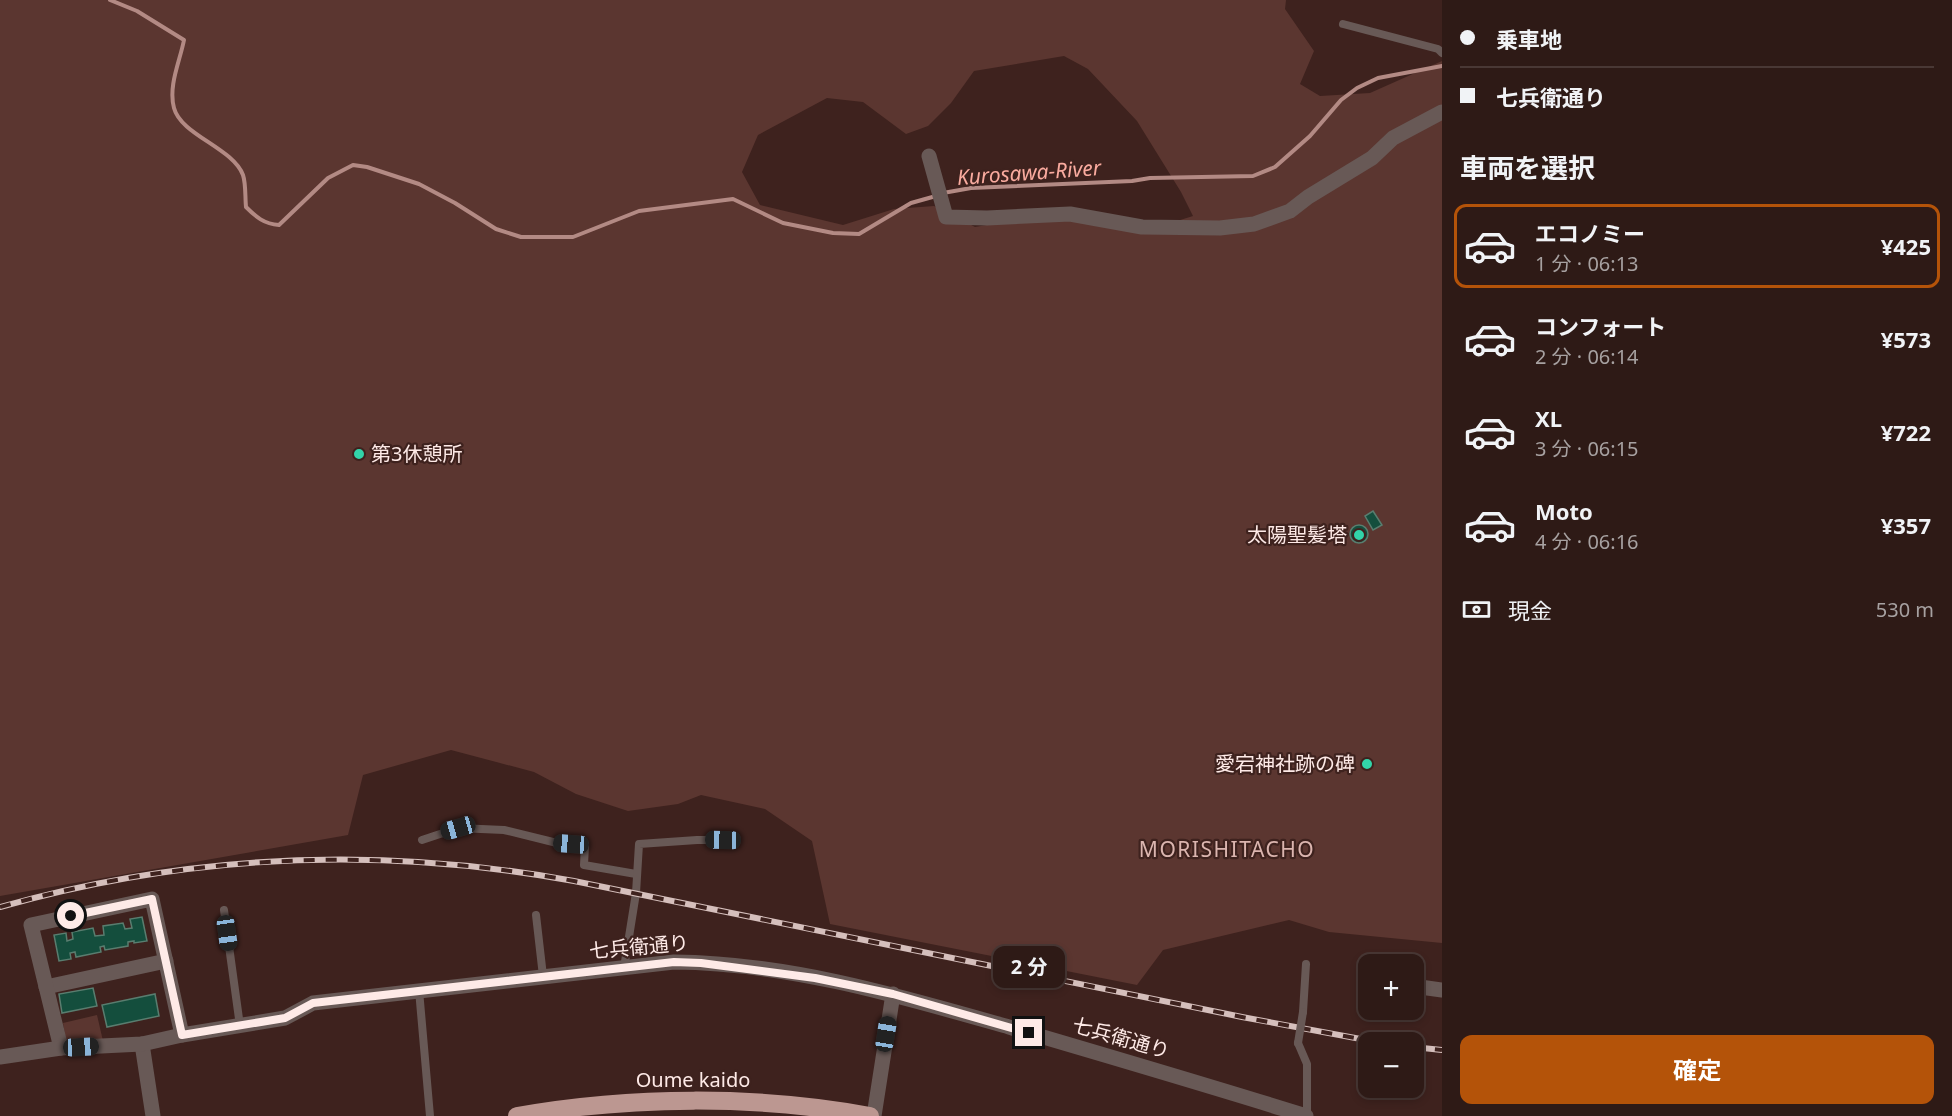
<!DOCTYPE html>
<html lang="ja">
<meta charset="utf-8">
<style>
:root{--surface:#2e1a16;--page:#3a2723;--text:#f1f3f6;--muted:#a7a1a1;--line:#493835;--accent:#b45309}
body{margin:0;font-family:"Noto Sans","Noto Sans JP",sans-serif;background:var(--page);color:var(--text);height:100vh;display:flex;flex-direction:column;font-size:22px;white-space:nowrap}
*{box-sizing:border-box;margin:0}
p{font-size:20px;color:var(--muted)}
.icon{flex:none;width:33px;height:33px;fill:none;stroke:currentColor;stroke-width:2;stroke-linecap:round;stroke-linejoin:round}
.map{position:relative;flex:1;overflow:hidden}
.side{display:flex;flex-direction:column;background:var(--surface);width:510px}
.side>*{flex:none}
.hud{display:grid;align-content:center;height:132px;padding:0 18px;background:var(--surface)}
.buttons{position:absolute;left:1358px;top:954px;display:grid;gap:12px}
.buttons a{display:grid;place-items:center;width:66px;height:66px;border-radius:12px;background:var(--surface);box-shadow:0 3px 9px #0003,0 0 0 2px var(--line);font-size:30px}
.end{position:absolute;width:27px;height:27px;margin:-14px;border:8px solid #feeae7;background:#111;box-shadow:0 0 0 3px #111}
.from{border-radius:50%}
.bubble{position:absolute;height:42px;border-radius:12px;background:var(--surface);box-shadow:0 3px 9px #0003,0 0 0 2px var(--line);font-size:20px;font-weight:700;line-height:42px;text-align:center}
.car{position:absolute;width:18px;height:36px;margin:-18px -9px;border-radius:8px;box-shadow:0 0 4px 2px #0007;background:linear-gradient(#222 24%,#8ab4d8 0 40%,#222 0 76%,#8ab4d8 0 86%,#222 0)}
.hud b{display:flex;align-items:center;gap:21px;height:57px;font-size:22px}
.hud b+b{border-top:2px solid var(--line)}
.hud i{width:15px;height:15px;background:var(--text)}
ul{padding:0;list-style:none}
li{display:flex;align-items:center;gap:18px;height:84px;margin:0 12px 9px;padding:0 6px;border:3px solid transparent;border-radius:12px}
li div{flex:1}
li b{display:block;font-size:22px}
li em{font-style:normal;font-weight:700}
li.active{border-color:var(--accent)}
li>.icon{width:54px;height:54px;stroke-width:1.5}
h2{padding:0 18px;font-size:27px;line-height:72px}
.pay{display:flex;align-items:center;gap:15px;height:66px;padding:0 18px;font-size:22px}
.pay p{margin-inline-start:auto}
.cta{display:flex;gap:12px;margin-top:auto;padding:12px 18px}
.cta a{flex:1;height:69px;border-radius:12px;background:var(--accent);color:#fff;font-size:24px;font-weight:700;line-height:69px;text-align:center}
main{display:flex;flex:1;min-height:0}
.map>svg:first-child{display:block}
.green{fill:#5b3630;fill-rule:evenodd}
.lines{fill:none;stroke-linecap:round;stroke-linejoin:round}
.stream{stroke:#b38a84;stroke-width:4}
.building{fill:#144e3d;stroke:#597d6f;stroke-width:1.5}
.lane{stroke:#685956;stroke-width:8}
.street{stroke:#685956;stroke-width:15}
.highway{stroke:#bc9791;stroke-width:18}
.rail-casing{stroke:#d5bfbc;stroke-width:6}
.rail{stroke:#3e221e;stroke-width:4;stroke-dasharray:11;stroke-linecap:butt}
.lane-bridge{stroke:#685956;stroke-width:8}
.route{stroke:#feeae7;stroke-width:8}
.poi-dot{fill:#32d4a9;stroke:#3e221e;stroke-width:2}
.labels{text-anchor:middle;stroke-width:4.5;stroke-linejoin:round;paint-order:stroke}
.poi-label{font-size:20px;fill:#feeae7;stroke:#3e221e;text-anchor:end}
.street-label{font-size:20px;fill:#feeae7;stroke:#3e221e}
.water-label{font-size:21px;font-style:italic;fill:#faab9f;stroke:#3e221e}
.neighbourhood-label{font-size:21px;letter-spacing:1.5px;fill:#dbb5af;stroke:#3e221e}
</style>
<main>
<div class="map">
<svg width="1442" height="1116" viewBox="0 0 1442 1116">
<rect width="100%" height="100%" fill="#3e221e"/>
<g class="green">
<path d="M0,0H1286L1285,9L1314,51L1300,84L1320,96L1370,93L1442,61V943L1329,932L1289,920L1163,950L1137,985L830,924L812,841L765,809L701,795L678,804L628,811L576,794L534,772L451,750L363,775L348,835L0,896ZM1064,56L1088,69L1137,121L1181,192L1193,216L1142,232L1077,210L975,227L934,206L894,209L843,225L760,205L742,172L758,135L827,98L863,102L906,134L928,126L951,103L974,71Z"/>
<polygon points="97,1015 103,1041 66,1041 63,1023"/>
</g>
<g class="lines">
<g class="stream">
<path d="M110,0L137,11L184,40C180,61 168,86 174,108C181,135 233,148 243,175C246,184 245,197 246,207C256,217 264,224 279,225L328,178L353,165L367,167L419,184L455,203L496,229L521,237H573L639,211L733,199L783,223L833,233L859,234L911,203L936,196"/>
<polyline points="943,193 971,188 1132,181 1150,178 1253,176 1275,167 1310,136 1341,100 1357,88 1378,78 1442,66"/>
</g>
</g>
<g class="building">
<polygon points="1373,511 1382,525 1373,530 1365,516"/>
<circle cx="1359" cy="534" r="9"/>
<polygon points="142,917 147,941 134,943 134,941 128,942 128,946 105,950 104,946 100,947 101,952 76,957 75,952 70,953 71,959 59,961 54,935 66,933 67,941 73,939 72,932 93,928 95,936 104,935 103,926 123,923 125,929 132,928 130,919"/>
<polygon points="93,988 97,1006 62,1013 59,994"/>
<polygon points="155,994 159,1016 107,1027 102,1005"/>
</g>
<g class="lines">
<g class="lane">
<polyline points="1343,24 1438,49 1442,53"/>
<polyline points="422,840 458,828 504,830 557,843 585,845 584,865 636,874"/>
<polyline points="224,910 240,1026"/>
<polyline points="536,915 543,976"/>
<polyline points="624,968 636,893 639,844 697,840 723,840"/>
<polyline points="419,990 430,1116"/>
<polyline points="1303,1012 1306,964"/>
<polyline points="1298,1043 1307,1064 1307,1116"/>
</g>
<g class="street">
<polyline points="929,156 946,217 987,218 1070,214 1142,227 1220,228 1254,224 1290,211 1308,197 1372,158 1393,138 1442,112"/>
<polyline points="1413,986 1442,990"/>
<polyline points="46,987 166,961"/>
<polyline points="142,1044 153,1116"/>
<polyline points="61,1048 31,925 152,899 182,1035"/>
<path d="M0,1057L61,1048L142,1044L182,1035L285,1018L313,1003L674,962C789,963 900,996 1009,1027C1108,1056 1207,1085 1306,1116"/>
<polyline points="874,1116 893,994"/>
</g>
<path class="highway" d="M517,1116C630,1096 757,1095 870,1116"/>
<g class="rail-casing">
<g id="rail">
<path d="M0,907C188,854 382,846 574,881L1242,1017L1377,1042"/>
<polyline points="1413,1047 1442,1050"/>
</g>
</g>
<use href="#rail" class="rail"/>
<polyline class="lane-bridge" points="1298,1043 1303,1012"/>
</g>
<g class="lines">
<polyline class="route" points="71,916 152,899 182,1035 285,1018 313,1003 674,962 701,963 815,978 893,994 1029,1033"/>
</g>
<g class="poi-dot">
<circle cx="359" cy="454" r="6"/>
<circle cx="1359" cy="535" r="6"/>
<circle cx="1367" cy="764" r="6"/>
</g>
<g class="labels">
<g class="poi-label">
<text x="371" y="461" text-anchor="start">第3休憩所</text>
<text x="1347" y="542">太陽聖髪塔</text>
<text x="1355" y="771">愛宕神社跡の碑</text>
</g>
<g class="street-label">
<text transform="translate(639 947) rotate(-5)" y="7">七兵衛通り</text>
<text transform="translate(1121 1038) rotate(16)" y="7">七兵衛通り</text>
<text x="693" y="1087">Oume kaido</text>
</g>
<g class="water-label">
<text transform="translate(1029 173) rotate(-4)" y="7">Kurosawa-River</text>
</g>
<g class="neighbourhood-label">
<text x="1227" y="857">MORISHITACHO</text>
</g>
</g>
</svg>
<div class="buttons">
<a>+</a>
<a>−</a>
</div>
<i class="end from" style="left:71px;top:916px"></i>
<i class="end" style="left:1029px;top:1033px"></i>
<div class="bubble" style="left:993px;top:946px;width:72px">2 分</div>
<i class="car" style="left:458px;top:828px;rotate:254deg"></i>
<i class="car" style="left:723px;top:840px;rotate:271deg"></i>
<i class="car" style="left:571px;top:844px;rotate:274deg"></i>
<i class="car" style="left:227px;top:933px;rotate:172deg"></i>
<i class="car" style="left:886px;top:1034px;rotate:9deg"></i>
<i class="car" style="left:81px;top:1047px;rotate:87deg"></i>
</div>
<section class="side">
<div class="hud">
<b><i class="from"></i>乗車地</b>
<b><i></i>七兵衛通り</b>
</div>
<h2>車両を選択</h2>
<ul>
<li class="active"><svg class="icon" aria-label="car" viewBox="0 0 24 24"><path d="M5 17H2v-5l4-1 3-4h7l3 4 3 1v5h-3M9 17h6M6 11h13"/><circle cx="7" cy="17" r="2"/><circle cx="17" cy="17" r="2"/></svg><div><b>エコノミー</b><p>1 分 · 06:13</p></div><em>¥425</em></li>
<li><svg class="icon" aria-label="car" viewBox="0 0 24 24"><path d="M5 17H2v-5l4-1 3-4h7l3 4 3 1v5h-3M9 17h6M6 11h13"/><circle cx="7" cy="17" r="2"/><circle cx="17" cy="17" r="2"/></svg><div><b>コンフォート</b><p>2 分 · 06:14</p></div><em>¥573</em></li>
<li><svg class="icon" aria-label="car" viewBox="0 0 24 24"><path d="M5 17H2v-5l4-1 3-4h7l3 4 3 1v5h-3M9 17h6M6 11h13"/><circle cx="7" cy="17" r="2"/><circle cx="17" cy="17" r="2"/></svg><div><b>XL</b><p>3 分 · 06:15</p></div><em>¥722</em></li>
<li><svg class="icon" aria-label="car" viewBox="0 0 24 24"><path d="M5 17H2v-5l4-1 3-4h7l3 4 3 1v5h-3M9 17h6M6 11h13"/><circle cx="7" cy="17" r="2"/><circle cx="17" cy="17" r="2"/></svg><div><b>Moto</b><p>4 分 · 06:16</p></div><em>¥357</em></li>
</ul>
<div class="pay"><svg class="icon" aria-label="cash" viewBox="0 0 24 24"><path d="M3 7h18v10H3z"/><circle cx="12" cy="12" r="2"/></svg>現金<p>530 m</p></div>
<div class="cta"><a>確定</a></div>
</section>
</main>
